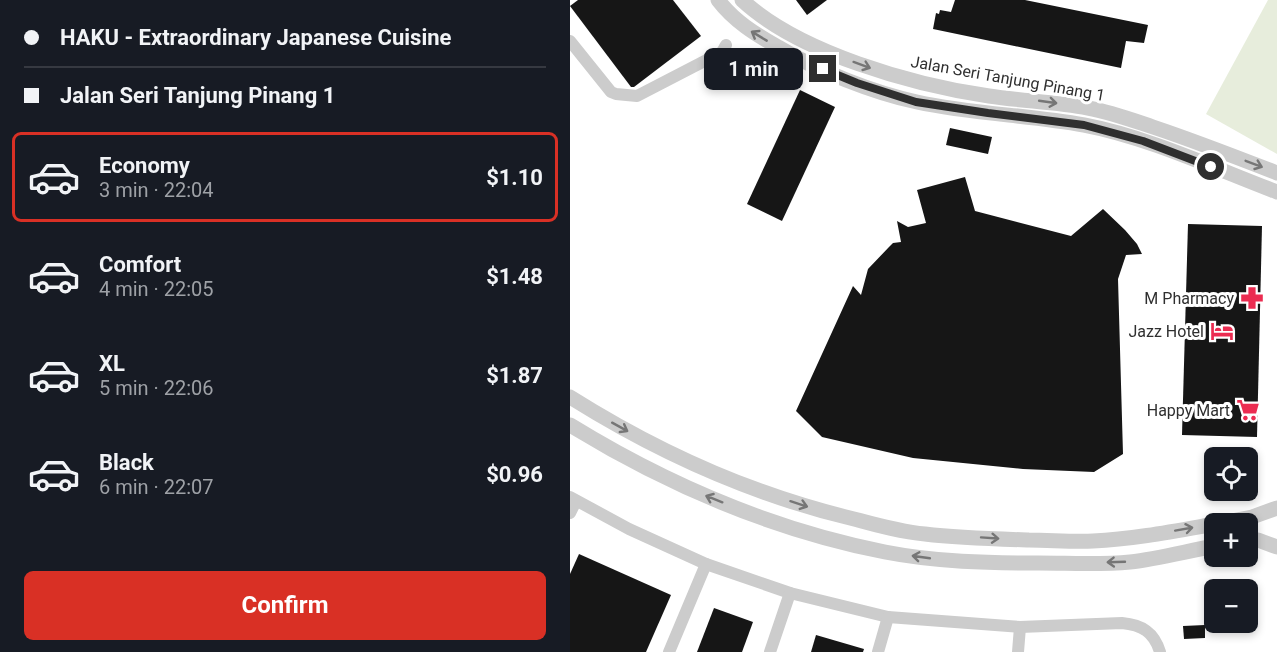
<!DOCTYPE html>
<meta charset="utf-8">
<style>
:root{--surface:#171b24;--page:#20242c;--text:#f1f3f6;--muted:#9ea1a6;--line:#363941;--accent:#d93025}
body{margin:0;font-family:Roboto,sans-serif;background:var(--page);color:var(--text);height:100vh;display:flex;flex-direction:column;font-size:22px;white-space:nowrap}
*{box-sizing:border-box;margin:0}
p{font-size:20px;color:var(--muted)}
.icon{flex:none;width:33px;height:33px;fill:none;stroke:currentColor;stroke-width:2;stroke-linecap:round;stroke-linejoin:round}
.map{position:relative;flex:1;overflow:hidden}
.panel{display:flex;flex-direction:column;background:var(--surface);width:570px}
.panel>*{flex:none}
.hud{display:grid;align-content:center;height:132px;padding:0 24px;background:var(--surface)}
.tools{position:absolute;left:634px;top:447px;display:grid;gap:12px}
.tools a{display:grid;place-items:center;width:54px;height:54px;border-radius:9px;background:var(--surface);box-shadow:0 3px 9px #0003;font-size:30px}
.end{position:absolute;width:27px;height:27px;margin:-14px;border:8px solid #2f2f2f;background:#fff;box-shadow:0 0 0 3px #fff}
.from{border-radius:50%}
.bubble{position:absolute;height:42px;border-radius:9px;background:var(--surface);box-shadow:0 3px 9px #0003;font-size:20px;font-weight:700;line-height:42px;text-align:center}
.hud b{display:flex;align-items:center;gap:21px;height:57px;font-size:22px}
.hud b+b{border-top:2px solid var(--line)}
.hud i{width:15px;height:15px;background:var(--text)}
ul{padding:0;list-style:none}
li{display:flex;align-items:center;gap:18px;height:90px;margin:0 12px 9px;padding:0 12px;border:3px solid transparent;border-radius:9px}
li div{flex:1}
li b{display:block;font-size:22px}
li em{font-style:normal;font-weight:700}
li.selected{border-color:var(--accent)}
li>.icon{width:54px;height:54px;stroke-width:1.5}
.primary-button{display:flex;gap:12px;margin-top:auto;padding:12px 24px}
.primary-button a{flex:1;height:69px;border-radius:9px;background:var(--accent);color:#fff;font-size:24px;font-weight:700;line-height:69px;text-align:center}
main{display:flex;flex:1;min-height:0}
.map>svg:first-child{display:block}
.green{fill:#e7eddc}
.building{fill:#161616}
.lines{fill:none;stroke-linecap:round;stroke-linejoin:round}
.minor{stroke:#ccc;stroke-width:12}
.tertiary{stroke:#ccc;stroke-width:15}
.oneway{stroke:#767676}
.route{stroke:#2f2f2f;stroke-width:8}
.labels{text-anchor:middle;stroke-width:6;stroke-linejoin:round;paint-order:stroke}
.street-label{font-size:16px;fill:#2f2f2f;stroke:#fff}
.poi-label{font-size:16px;fill:#2f2f2f;stroke:#fff;text-anchor:end}
</style>
<main>
<section class="panel">
<div class="hud">
<b><i class="from"></i>HAKU - Extraordinary Japanese Cuisine</b>
<b><i></i>Jalan Seri Tanjung Pinang 1</b>
</div>
<ul>
<li class="selected"><svg class="icon" aria-label="car" viewBox="0 0 24 24"><path d="M5 17H2v-5l4-1 3-4h7l3 4 3 1v5h-3M9 17h6M6 11h13"/><circle cx="7" cy="17" r="2"/><circle cx="17" cy="17" r="2"/></svg><div><b>Economy</b><p>3 min · 22:04</p></div><em>$1.10</em></li>
<li><svg class="icon" aria-label="car" viewBox="0 0 24 24"><path d="M5 17H2v-5l4-1 3-4h7l3 4 3 1v5h-3M9 17h6M6 11h13"/><circle cx="7" cy="17" r="2"/><circle cx="17" cy="17" r="2"/></svg><div><b>Comfort</b><p>4 min · 22:05</p></div><em>$1.48</em></li>
<li><svg class="icon" aria-label="car" viewBox="0 0 24 24"><path d="M5 17H2v-5l4-1 3-4h7l3 4 3 1v5h-3M9 17h6M6 11h13"/><circle cx="7" cy="17" r="2"/><circle cx="17" cy="17" r="2"/></svg><div><b>XL</b><p>5 min · 22:06</p></div><em>$1.87</em></li>
<li><svg class="icon" aria-label="car" viewBox="0 0 24 24"><path d="M5 17H2v-5l4-1 3-4h7l3 4 3 1v5h-3M9 17h6M6 11h13"/><circle cx="7" cy="17" r="2"/><circle cx="17" cy="17" r="2"/></svg><div><b>Black</b><p>6 min · 22:07</p></div><em>$0.96</em></li>
</ul>
<div class="primary-button"><a>Confirm</a></div>
</section>
<div class="map">
<svg width="707" height="652" viewBox="0 0 707 652">
<rect width="100%" height="100%" fill="#fff"/>
<polygon class="green" points="698,0 707,0 707,154 636,114"/>
<g class="building">
<polygon points="8,0 103,0 131,36 64,87 61,87 0,6"/>
<polygon points="226,0 257,0 237,15"/>
<polygon points="385,0 455,0 578,25 574,43 556,41 551,68 363,29 366,13 369,14 370,10 381,12"/>
<polygon points="230,90 265,107 212,221 177,204"/>
<polygon points="380,128 422,137 418,154 376,145"/>
<polygon points="395,177 405,211 501,236 533,209 555,230 567,244 572,254 556,255 548,279 553,454 524,472 453,469 343,458 252,437 226,411 283,286 291,295 298,269 319,247 323,243 331,242 327,221 338,227 356,223 347,190"/>
<polygon points="618,224 692,226 687,437 612,435"/>
<polygon points="9,554 101,595 76,652 0,652 0,574"/>
<polygon points="144,608 183,622 172,652 127,652"/>
<polygon points="635,625 635,638 614,639 613,626"/>
<polygon points="246,635 294,649 293,652 241,652"/>
</g>
<g class="lines">
<g class="minor">
<polyline points="0,41 41,92 46,94 67,96 152,52 156,45"/>
<path d="M0,497L59,529L136,564L220,593L318,617L450,627L552,623C572,625 584,632 590,652"/>
<polyline points="0,513 6,501"/>
<polyline points="99,652 136,564"/>
<polyline points="200,652 220,593"/>
<polyline points="308,652 318,617"/>
<polyline points="448,652 450,627"/>
</g>
<g class="tertiary">
<path d="M148,0C164,21 185,34 208,47C246,70 304,93 347,102C402,114 459,115 514,125C578,137 646,169 707,192"/>
<path d="M172,0C229,53 343,85 419,96C452,101 485,102 518,108C540,112 562,120 583,127C625,141 666,157 707,173"/>
<path d="M0,397C89,453 185,496 288,520C310,526 332,532 355,534C389,538 425,539 459,540C480,540 502,542 523,541C564,539 605,531 645,524"/>
<path d="M0,425C96,484 204,530 315,552C366,562 418,563 469,563C499,563 530,565 560,562C588,559 617,551 645,546"/>
<polyline points="646,524 682,517 707,508"/>
<polyline points="678,540 688,540 707,547"/>
</g>
</g>
<defs><path id="oneway-shaft" d="M-6 0H5M1.5-3L5.5 0L1.5 3" fill="none" stroke-width="1.6" stroke-linecap="round" stroke-linejoin="round" transform="scale(1.5)"/></defs>
<g class="oneway">
<use href="#oneway-shaft" transform="translate(189 36) rotate(-149)"/>
<use href="#oneway-shaft" transform="translate(292 65) rotate(20)"/>
<use href="#oneway-shaft" transform="translate(478 102) rotate(8)"/>
<use href="#oneway-shaft" transform="translate(684 164) rotate(21)"/>
<use href="#oneway-shaft" transform="translate(50 427) rotate(29)"/>
<use href="#oneway-shaft" transform="translate(144 499) rotate(-158)"/>
<use href="#oneway-shaft" transform="translate(229 504) rotate(18)"/>
<use href="#oneway-shaft" transform="translate(614 529) rotate(-10)"/>
<use href="#oneway-shaft" transform="translate(420 538) rotate(4)"/>
<use href="#oneway-shaft" transform="translate(351 557) rotate(-172)"/>
<use href="#oneway-shaft" transform="translate(546 562) rotate(178)"/>
</g>
<g class="lines">
<polyline class="route" points="253,69 287,83 346,102 418,113 514,125 573,141 641,167"/>
</g>
<defs>
<g id="pharmacy-bare" transform="scale(1.8)"><path d="M-2-6h4v4h4v4h-4v4h-4v-4h-4v-4h4Z" fill="#eb2c51" stroke="#fff" stroke-width="2.5" paint-order="stroke"/></g>
<g id="hotel-bare" transform="scale(1.8)"><path d="M-6-4.5h1.5V1H6V5H4.5V3h-9V5H-6ZM-4 0a1.8 1.8 0 1 1 3.6 0ZM.5 0V-2.5h3Q6-2.5 6 0Z" fill="#eb2c51" stroke="#fff" stroke-width="2.5" paint-order="stroke"/></g>
<g id="supermarket-bare" transform="scale(1.8)"><path d="M-6-5.5h2.5l.6 2H6L4.5 2H-2.5L-4.4-4H-6ZM-1.5 3.2a1.3 1.3 0 1 0 .1 0ZM3 3.2a1.3 1.3 0 1 0 .1 0Z" fill="#eb2c51" stroke="#fff" stroke-width="2.5" paint-order="stroke"/></g>
</defs>
<g fill-rule="evenodd">
<use href="#pharmacy-bare" x="682" y="298"/>
<use href="#hotel-bare" x="652" y="331"/>
<use href="#supermarket-bare" x="678" y="410"/>
</g>
<g class="labels">
<g class="street-label">
<text transform="translate(438 78) rotate(10)" y="6">Jalan Seri Tanjung Pinang 1</text>
</g>
<g class="poi-label">
<text x="664" y="304">M Pharmacy</text>
<text x="634" y="337">Jazz Hotel</text>
<text x="660" y="416">Happy Mart</text>
</g>
</g>
</svg>
<div class="tools">
<a><svg class="icon" aria-label="locate" viewBox="0 0 24 24"><circle cx="12" cy="12" r="6"/><path d="M12 2v4M12 18v4M2 12h4M18 12h4"/></svg></a>
<a>+</a>
<a>−</a>
</div>
<i class="end from" style="left:641px;top:167px"></i>
<i class="end" style="left:253px;top:69px"></i>
<div class="bubble" style="left:134px;top:48px;width:99px">1 min</div>
</div>
</main>
